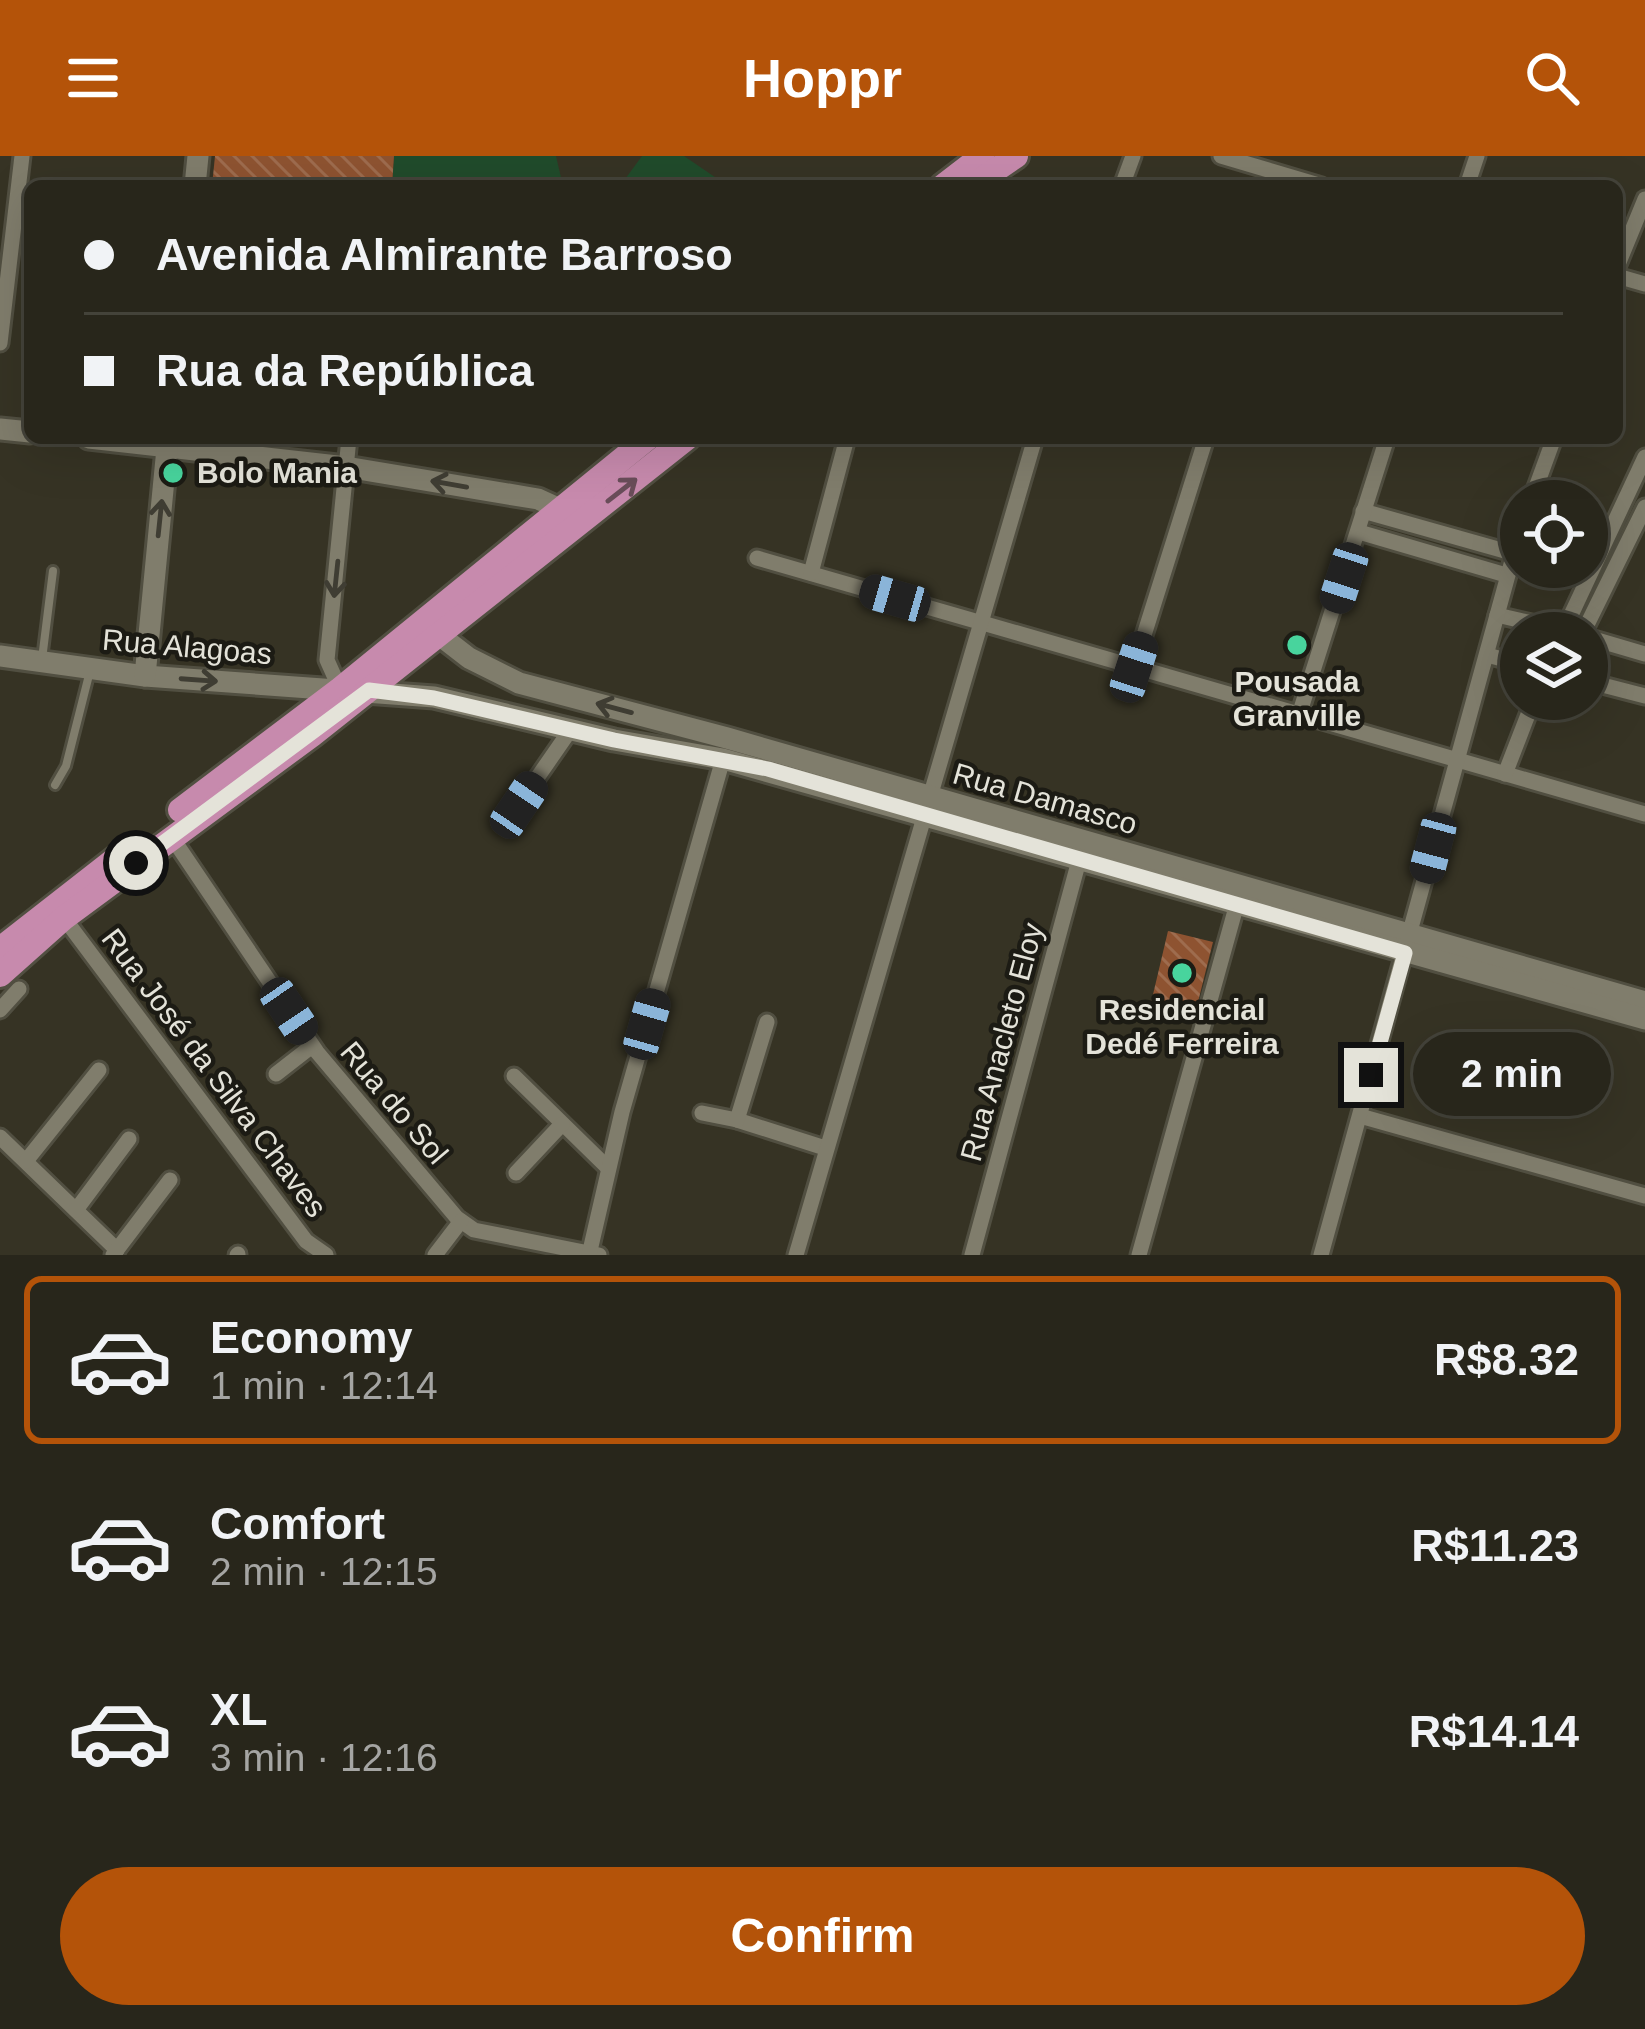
<!DOCTYPE html>
<meta charset="utf-8">
<style>
:root{--surface:#28261b;--page:#343228;--text:#f1f3f6;--muted:#a5a5a3;--line:#44433a;--accent:#b45309}
body{margin:0;font-family:Helvetica,sans-serif;background:var(--page);color:var(--text);height:100vh;display:flex;flex-direction:column;font-size:45px;white-space:nowrap}
*{box-sizing:border-box;margin:0}
p{font-size:39px;color:var(--muted)}
.icon{flex:none;width:66px;height:66px;fill:none;stroke:currentColor;stroke-width:2;stroke-linecap:round;stroke-linejoin:round}
.map{position:relative;height:1099px;overflow:hidden}
.drawer{display:flex;flex-direction:column;background:var(--surface);flex:1}
.drawer>*{flex:none}
.guide{position:absolute;left:24px;top:24px;width:1599px;height:264px;border-radius:18px;box-shadow:0 12px 48px #0002,0 0 0 3px var(--line);display:grid;align-content:center;height:264px;padding:0 60px;background:var(--surface)}
.tools{position:absolute;left:1500px;top:324px;display:grid;gap:24px}
.tools a{display:grid;place-items:center;width:108px;height:108px;border-radius:50%;background:var(--surface);box-shadow:0 12px 48px #0002,0 0 0 3px var(--line);font-size:60px}
.end{position:absolute;width:54px;height:54px;margin:-27px;border:15px solid #e4e3d9;background:#111;box-shadow:0 0 0 6px #111}
.from{border-radius:50%}
.bubble{position:absolute;height:84px;border-radius:42px;background:var(--surface);box-shadow:0 12px 48px #0002,0 0 0 3px var(--line);font-size:39px;font-weight:800;line-height:84px;text-align:center}
.car{position:absolute;width:36px;height:72px;margin:-36px -18px;border-radius:15px;box-shadow:0 0 9px 3px #0007;background:linear-gradient(#222 24%,#8ab4d8 0 40%,#222 0 76%,#8ab4d8 0 86%,#222 0)}
.guide b{display:flex;align-items:center;gap:42px;height:114px;font-size:45px}
.guide b+b{border-top:3px solid var(--line)}
.guide i{width:30px;height:30px;background:var(--text)}
ul{padding:21px 0 0;list-style:none}
li{display:flex;align-items:center;gap:36px;height:168px;margin:0 24px 18px;padding:0 36px;border:6px solid transparent;border-radius:18px}
li div{flex:1}
li b{display:block;font-size:45px}
li em{font-style:normal;font-weight:800}
li.current{border-color:var(--accent)}
li>.icon{width:108px;height:108px;stroke-width:1.5}
.cta{display:flex;gap:24px;margin-top:auto;padding:24px 60px}
.cta a{flex:1;height:138px;border-radius:72px;background:var(--accent);color:#fff;font-size:48px;font-weight:800;line-height:138px;text-align:center}
header{display:flex;justify-content:space-between;align-items:center;height:156px;padding:0 60px;background:var(--accent);color:#fff;font-size:54px;font-weight:800}
.map>svg:first-child{display:block}
.green{fill:#204b2b}
.building{fill:url(#building-back-hatch)}
.lines{fill:none;stroke-linecap:round;stroke-linejoin:round}
.lane-casing{stroke:#514f41;stroke-width:14}
.street-casing{stroke:#514f41;stroke-width:21}
.secondary-casing{stroke:#514f41;stroke-width:27}
.primary-casing{stroke:#514f41;stroke-width:30}
.lane{stroke:#807d6c;stroke-width:8}
.street{stroke:#807d6c;stroke-width:15}
.secondary{stroke:#807d6c;stroke-width:21}
.primary{stroke:#c78aad;stroke-width:24}
.oneway{stroke:#3f3d33}
.oneway2{stroke:#694d59}
.route{stroke:#e4e3d9;stroke-width:15}
.poi-dot{fill:#48d49d;stroke:#1c1b14;stroke-width:4.5}
.labels{text-anchor:middle;stroke-width:9;stroke-linejoin:round;paint-order:stroke}
.poi-label{font-size:30px;font-weight:bold;fill:#e4e3d9;stroke:#1c1b14}
.street-label{font-size:30px;fill:#e4e3d9;stroke:#1c1b14}
</style>
<header><svg class="icon" aria-label="menu" viewBox="0 0 24 24"><path d="M4 6h16M4 12h16M4 18h16"/></svg>Hoppr<svg class="icon" aria-label="search" viewBox="0 0 24 24"><circle cx="10" cy="10" r="6"/><path d="M15 15l6 6"/></svg></header>
<div class="map">
<svg width="1645" height="1099" viewBox="0 0 1645 1099">
<defs>
<pattern id="building-back-hatch" width="6" height="6" patternUnits="userSpaceOnUse" patternTransform="scale(3)"><rect width="6" height="6" fill="#8e5331"/><path d="M-1 5l2 2M0 0l6 6M5-1l2 2" fill="none" stroke="#9e6c4e"/></pattern>
</defs>
<rect width="100%" height="100%" fill="#363324"/>
<g class="green">
<polygon points="394,0 556,0 563,30 392,30"/>
<polygon points="642,0 684,0 728,30 620,30"/>
</g>
<g class="building">
<polygon points="215,0 394,0 392,30 212,30"/>
<polygon points="1168,775 1213,786 1195,858 1151,847"/>
</g>
<g class="lines">
<g class="lane-casing">
<g id="lane">
<polyline points="42,503 53,415"/>
<polyline points="55,629 66,610 90,515"/>
</g>
</g>
<g class="street-casing">
<g id="street">
<polyline points="1221,0 1322,30"/>
<polyline points="1122,30 1133,0"/>
<polyline points="1467,30 1477,0"/>
<polyline points="1617,111 1645,43"/>
<polyline points="1617,120 1645,128"/>
<polyline points="0,187 22,0"/>
<polyline points="1531,345 1554,282"/>
<polyline points="1363,355 1512,397"/>
<polyline points="1359,376 1506,419"/>
<polyline points="757,402 1645,658"/>
<polyline points="811,417 847,282"/>
<polyline points="1497,459 1570,476"/>
<polyline points="1564,474 1645,301"/>
<polyline points="1583,477 1645,351"/>
<polyline points="1587,481 1645,498"/>
<polyline points="1487,499 1521,508"/>
<polyline points="1134,511 1206,282"/>
<polyline points="1587,525 1645,540"/>
<polyline points="340,533 327,504 349,282"/>
<polyline points="1299,559 1387,282"/>
<polyline points="1505,618 1534,543"/>
<polyline points="519,648 571,573"/>
<polyline points="171,680 317,896 457,1062 474,1074 599,1099"/>
<polyline points="64,762 306,1085 326,1099"/>
<polyline points="0,854 19,833"/>
<polyline points="276,918 312,890"/>
<polyline points="514,920 608,1012"/>
<polyline points="702,957 737,964 825,992"/>
<polyline points="1360,960 1645,1040"/>
<polyline points="737,964 767,866"/>
<polyline points="0,981 117,1094"/>
<polyline points="26,1005 99,914"/>
<polyline points="516,1017 562,968"/>
<polyline points="76,1054 129,983"/>
<polyline points="113,1099 170,1024"/>
<polyline points="237,1099 238,1098"/>
<polyline points="435,1099 461,1065"/>
<polyline points="589,1099 622,956 723,603"/>
<polyline points="796,1099 1035,282"/>
<polyline points="972,1099 1081,697"/>
<polyline points="1139,1099 1238,744"/>
<polyline points="1321,1099 1521,372"/>
</g>
</g>
<g class="secondary-casing">
<g id="secondary">
<polyline points="195,30 198,0"/>
<polyline points="0,273 30,276"/>
<polyline points="89,282 346,311 538,343 562,354 563,365"/>
<polyline points="438,478 469,502 519,527 727,582 1645,846"/>
<polyline points="0,500 145,520 434,541 614,584 723,603 1645,863"/>
<polyline points="145,520 168,282"/>
</g>
</g>
<g class="primary-casing">
<g id="primary">
<polyline points="943,30 982,0"/>
<polyline points="972,30 1016,0"/>
<polyline points="180,654 340,533 648,282"/>
<polyline points="0,793 119,700"/>
<polyline points="0,819 64,762 312,579 687,282"/>
</g>
</g>
<use href="#lane" class="lane"/>
<use href="#street" class="street"/>
<use href="#secondary" class="secondary"/>
<use href="#primary" class="primary"/>
</g>
<defs><path id="oneway-shaft" d="M-6 0H5M1.5-3L5.5 0L1.5 3" fill="none" stroke-width="1.6" stroke-linecap="round" stroke-linejoin="round" transform="scale(3)"/></defs>
<g class="oneway">
<use href="#oneway-shaft" transform="translate(449 328) rotate(-170)"/>
<use href="#oneway-shaft" transform="translate(160 362) rotate(-84)"/>
<use href="#oneway-shaft" transform="translate(336 423) rotate(96)"/>
<use href="#oneway-shaft" transform="translate(199 524) rotate(4)"/>
<use href="#oneway-shaft" transform="translate(614 552) rotate(-165)"/>
</g>
<use class="oneway2" href="#oneway-shaft" transform="translate(622 334) rotate(-38)"/>
<g class="lines">
<polyline class="route" points="136,707 369,534 434,542 614,584 768,613 1405,797 1371,919"/>
</g>
<g class="poi-dot">
<circle cx="173" cy="317" r="12"/>
<circle cx="1297" cy="489" r="12"/>
<circle cx="1182" cy="817" r="12"/>
</g>
<g class="labels">
<g class="poi-label">
<text x="197" y="327" text-anchor="start">Bolo Mania</text>
<text x="1297" y="536">Pousada<tspan x="1297" dy="34">Granville</tspan></text>
<text x="1182" y="864">Residencial<tspan x="1182" dy="34">Dedé Ferreira</tspan></text>
</g>
<g class="street-label">
<text transform="translate(187 491) rotate(5)" y="10">Rua Alagoas</text>
<text transform="translate(1045 643) rotate(16)" y="10">Rua Damasco</text>
<text transform="translate(1002 886) rotate(-75)" y="10">Rua Anacleto Eloy</text>
<text transform="translate(214 917) rotate(53)" y="10">Rua José da Silva Chaves</text>
<text transform="translate(394 947) rotate(50)" y="10">Rua do Sol</text>
</g>
</g>
</svg>
<div class="tools">
<a><svg class="icon" aria-label="locate" viewBox="0 0 24 24"><circle cx="12" cy="12" r="6"/><path d="M12 2v4M12 18v4M2 12h4M18 12h4"/></svg></a>
<a><svg class="icon" aria-label="layers" viewBox="0 0 24 24"><path d="M12 4l9 5-9 5-9-5zM3 14l9 5 9-5"/></svg></a>
</div>
<i class="end from" style="left:136px;top:707px"></i>
<i class="end" style="left:1371px;top:919px"></i>
<div class="bubble" style="left:1413px;top:876px;width:198px">2 min</div>
<i class="car" style="left:1344px;top:422px;rotate:198deg"></i>
<i class="car" style="left:895px;top:442px;rotate:286deg"></i>
<i class="car" style="left:1134px;top:511px;rotate:18deg"></i>
<i class="car" style="left:519px;top:649px;rotate:34deg"></i>
<i class="car" style="left:1433px;top:692px;rotate:195deg"></i>
<i class="car" style="left:289px;top:855px;rotate:146deg"></i>
<i class="car" style="left:647px;top:868px;rotate:16deg"></i>
<div class="guide">
<b><i class="from"></i>Avenida Almirante Barroso</b>
<b><i></i>Rua da República</b>
</div>
</div>
<section class="drawer">
<ul>
<li class="current"><svg class="icon" aria-label="car" viewBox="0 0 24 24"><path d="M5 17H2v-5l4-1 3-4h7l3 4 3 1v5h-3M9 17h6M6 11h13"/><circle cx="7" cy="17" r="2"/><circle cx="17" cy="17" r="2"/></svg><div><b>Economy</b><p>1 min · 12:14</p></div><em>R$8.32</em></li>
<li><svg class="icon" aria-label="car" viewBox="0 0 24 24"><path d="M5 17H2v-5l4-1 3-4h7l3 4 3 1v5h-3M9 17h6M6 11h13"/><circle cx="7" cy="17" r="2"/><circle cx="17" cy="17" r="2"/></svg><div><b>Comfort</b><p>2 min · 12:15</p></div><em>R$11.23</em></li>
<li><svg class="icon" aria-label="car" viewBox="0 0 24 24"><path d="M5 17H2v-5l4-1 3-4h7l3 4 3 1v5h-3M9 17h6M6 11h13"/><circle cx="7" cy="17" r="2"/><circle cx="17" cy="17" r="2"/></svg><div><b>XL</b><p>3 min · 12:16</p></div><em>R$14.14</em></li>
</ul>
<div class="cta"><a>Confirm</a></div>
</section>
